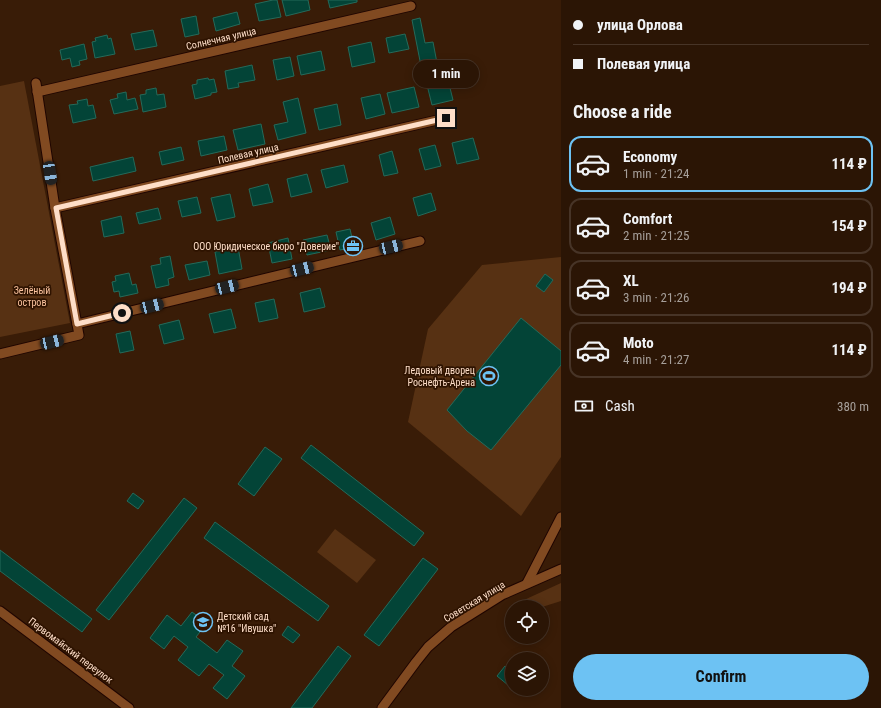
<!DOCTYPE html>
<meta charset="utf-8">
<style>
:root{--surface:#2b1505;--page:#372213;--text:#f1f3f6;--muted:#a69f9a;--line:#473427;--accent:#6dc2f3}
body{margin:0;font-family:"Roboto Condensed",sans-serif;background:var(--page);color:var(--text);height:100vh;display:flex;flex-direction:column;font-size:15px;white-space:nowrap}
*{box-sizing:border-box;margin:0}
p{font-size:13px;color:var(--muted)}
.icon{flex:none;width:22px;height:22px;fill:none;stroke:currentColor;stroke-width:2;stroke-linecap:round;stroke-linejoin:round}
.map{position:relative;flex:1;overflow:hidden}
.drawer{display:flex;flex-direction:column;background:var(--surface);width:320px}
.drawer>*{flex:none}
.hud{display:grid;align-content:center;height:88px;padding:0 12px;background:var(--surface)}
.tools{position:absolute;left:505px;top:600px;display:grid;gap:8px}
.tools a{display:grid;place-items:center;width:44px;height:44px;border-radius:50%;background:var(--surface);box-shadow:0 2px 10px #0003,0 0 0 1px var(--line);font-size:20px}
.end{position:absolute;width:18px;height:18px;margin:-9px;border:5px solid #fedec8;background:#111;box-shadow:0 0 0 2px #111}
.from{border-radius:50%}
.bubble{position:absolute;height:28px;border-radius:14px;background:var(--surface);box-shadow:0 2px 10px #0003,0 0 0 1px var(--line);font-size:13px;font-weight:700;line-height:28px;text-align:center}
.car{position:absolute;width:12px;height:24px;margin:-12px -6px;border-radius:5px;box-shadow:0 0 3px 1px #0007;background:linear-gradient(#222 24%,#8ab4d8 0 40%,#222 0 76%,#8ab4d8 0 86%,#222 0)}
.hud b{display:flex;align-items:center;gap:14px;height:38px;font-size:15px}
.hud b+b{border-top:1px solid var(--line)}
.hud i{width:10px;height:10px;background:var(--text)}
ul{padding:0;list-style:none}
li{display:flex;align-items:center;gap:12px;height:56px;margin:0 8px 6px;padding:0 4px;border:2px solid var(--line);border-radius:12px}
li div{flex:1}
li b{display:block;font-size:15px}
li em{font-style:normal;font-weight:700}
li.on{border-color:var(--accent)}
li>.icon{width:36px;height:36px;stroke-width:1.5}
h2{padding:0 12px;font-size:18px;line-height:48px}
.pay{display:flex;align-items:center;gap:10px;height:44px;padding:0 12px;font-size:15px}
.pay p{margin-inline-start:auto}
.button{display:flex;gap:8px;margin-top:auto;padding:8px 12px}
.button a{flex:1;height:46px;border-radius:24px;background:var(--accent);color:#111;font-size:16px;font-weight:700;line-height:46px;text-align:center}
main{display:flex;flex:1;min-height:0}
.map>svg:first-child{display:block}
.green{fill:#573113}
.building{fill:#034437;stroke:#256a5a}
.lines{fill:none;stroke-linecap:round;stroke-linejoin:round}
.street-casing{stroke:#1f0500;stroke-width:11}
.street{stroke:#814a21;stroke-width:9}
.route{stroke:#fedec8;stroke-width:5}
.labels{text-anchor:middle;stroke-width:3.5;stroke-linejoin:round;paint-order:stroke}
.street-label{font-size:10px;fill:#fedec8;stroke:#2e1300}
.poi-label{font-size:10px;fill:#fedec8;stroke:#2e1300;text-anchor:end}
.park-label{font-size:10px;fill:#fbc39e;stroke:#2e1300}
</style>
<main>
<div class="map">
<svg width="561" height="708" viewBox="0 0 561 708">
<rect width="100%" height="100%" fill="#391c07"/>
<g class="green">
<polygon points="24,81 70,323 0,337 0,86"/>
<polygon points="561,257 561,457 521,516 408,422 428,329 482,265"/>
<polygon points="335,529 376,560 357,583 317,552"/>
<polygon points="561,583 561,601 542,607 527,607 524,600"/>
</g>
<g class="building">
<polygon points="273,0 277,0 281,17 259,21 255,4"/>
<polygon points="282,0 308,0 310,10 286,16"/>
<polygon points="328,0 357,0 357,2 330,8"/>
<polygon points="237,12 240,24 216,31 213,18"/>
<polygon points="196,16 199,34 185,37 181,19"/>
<polygon points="420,18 425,43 433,42 437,63 421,66 412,20"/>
<polygon points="153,30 157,46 135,50 131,34"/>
<polygon points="405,34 409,49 389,53 386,38"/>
<polygon points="107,35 108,39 111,38 115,54 95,58 92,42 96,41 95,38"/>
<polygon points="371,42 375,62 352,67 348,47"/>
<polygon points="84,44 87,59 79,61 80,65 72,67 70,58 62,60 60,50"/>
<polygon points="321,51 325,70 301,75 297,56"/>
<polygon points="290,57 294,76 277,80 273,60"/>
<polygon points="252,65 255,80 238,83 239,87 228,89 225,71"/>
<polygon points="208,78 209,80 214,79 217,92 211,93 211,95 195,99 192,85 197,84 197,80"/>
<polygon points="448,80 453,100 432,105 427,85"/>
<polygon points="414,87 419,107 392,113 387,93"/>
<polygon points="156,88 157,95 164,94 166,107 143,112 140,95 146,94 146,90"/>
<polygon points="126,92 127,100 135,98 138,109 114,114 110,100 118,98 117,94"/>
<polygon points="380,94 385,114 366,119 361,98"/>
<polygon points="298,98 306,133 278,140 274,125 288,122 283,102"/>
<polygon points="87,99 88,106 93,105 96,118 73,123 69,105 78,104 77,101"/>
<polygon points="337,104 341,125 319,130 314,109"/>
<polygon points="261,124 265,144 238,150 233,130"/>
<polygon points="224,136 227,150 201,156 198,141"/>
<polygon points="473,138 479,159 457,164 452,143"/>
<polygon points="435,145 441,166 425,170 419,149"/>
<polygon points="181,147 184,160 162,165 159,152"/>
<polygon points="392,151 398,173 384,176 379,155"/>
<polygon points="133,157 136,171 93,181 90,167"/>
<polygon points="344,165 348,182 326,188 321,170"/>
<polygon points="307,174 312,192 291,197 287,179"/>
<polygon points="268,184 273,202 253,206 249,189"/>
<polygon points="431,193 436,210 418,216 413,198"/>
<polygon points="230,194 235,217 217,221 211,198"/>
<polygon points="197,197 201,213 182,217 178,201"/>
<polygon points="158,208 161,219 139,224 136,213"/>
<polygon points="121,216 124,233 104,237 101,221"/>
<polygon points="390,217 395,234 376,240 371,223"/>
<polygon points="350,229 354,247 340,250 336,232"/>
<polygon points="327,235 331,250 307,255 303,240"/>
<polygon points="288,238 292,259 272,263 268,243"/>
<polygon points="238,247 242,269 219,274 215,252"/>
<polygon points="170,256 174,277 168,279 169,285 156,288 151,266 161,264 160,258"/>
<polygon points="207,261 210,275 189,280 185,265"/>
<polygon points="129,273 132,285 136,284 138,293 120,297 119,291 114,292 112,282 116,281 115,276"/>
<polygon points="545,274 553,280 544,292 536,286"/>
<polygon points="320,288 325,307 304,312 300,293"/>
<polygon points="274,299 278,318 259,322 255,303"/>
<polygon points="231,309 236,328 214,333 209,314"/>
<polygon points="521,318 561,351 561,365 491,450 467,431 447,410"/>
<polygon points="179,320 184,339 164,344 159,325"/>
<polygon points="130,331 134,350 120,353 116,334"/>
<polygon points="311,445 424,533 414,546 301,458"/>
<polygon points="265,447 282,459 254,496 238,484"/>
<polygon points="133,493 144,501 138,509 127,501"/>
<polygon points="184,498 197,508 109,620 96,610"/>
<polygon points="215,522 329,606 318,621 204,538"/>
<polygon points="0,550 92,619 82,632 0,571"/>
<polygon points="423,558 438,569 379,646 364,635"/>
<polygon points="192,612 207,623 196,637 217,653 227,640 243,651 232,666 245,676 227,699 213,688 224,675 209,664 199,676 178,660 188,647 174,636 164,649 150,638 167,615 181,626"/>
<polygon points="288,626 300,635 293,643 282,635"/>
<polygon points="338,646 351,656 312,708 291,708"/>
<polygon points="505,666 512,672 512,680 508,685 497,676"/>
</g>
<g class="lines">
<g class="street-casing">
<g id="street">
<polyline points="37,92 411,6"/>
<polyline points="55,208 446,118"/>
<polyline points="77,324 420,241"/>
<polyline points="0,354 79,335 55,208 36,83"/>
<polyline points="527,583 561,517"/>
<polyline points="0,611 129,708"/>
<polyline points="382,708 416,662 428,647 451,627 502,595 561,569"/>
</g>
</g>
<use href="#street" class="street"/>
</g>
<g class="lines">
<polyline class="route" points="122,313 77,324 56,208 446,118"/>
</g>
<defs>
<g id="office-ring" transform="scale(1)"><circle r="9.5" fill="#2e1300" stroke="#6dc2f3" stroke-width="1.5"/><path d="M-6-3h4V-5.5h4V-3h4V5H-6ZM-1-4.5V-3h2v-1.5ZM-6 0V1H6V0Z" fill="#6dc2f3"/></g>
<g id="stadium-ring" transform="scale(1)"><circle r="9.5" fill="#2e1300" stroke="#6dc2f3" stroke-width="1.5"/><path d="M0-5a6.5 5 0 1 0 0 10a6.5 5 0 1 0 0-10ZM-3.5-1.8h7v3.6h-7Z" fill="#6dc2f3"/></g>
<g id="school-ring" transform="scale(1)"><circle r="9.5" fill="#2e1300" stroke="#6dc2f3" stroke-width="1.5"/><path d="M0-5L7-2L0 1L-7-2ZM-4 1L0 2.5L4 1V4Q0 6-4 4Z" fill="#6dc2f3"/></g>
</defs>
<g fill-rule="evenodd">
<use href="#office-ring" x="353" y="246"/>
<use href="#stadium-ring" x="489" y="376"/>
<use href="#school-ring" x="203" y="622"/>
</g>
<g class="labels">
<g class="street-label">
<text transform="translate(221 38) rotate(-13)" y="4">Солнечная улица</text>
<text transform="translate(248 153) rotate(-13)" y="4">Полевая улица</text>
<text transform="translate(474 601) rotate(-31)" y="4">Советская улица</text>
<text transform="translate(71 650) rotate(37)" y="4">Первомайский переулок</text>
</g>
<g class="poi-label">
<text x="339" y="250">ООО Юридическое бюро "Доверие"</text>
<text x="475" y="374">Ледовый дворец<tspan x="475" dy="12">Роснефть-Арена</tspan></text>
<text x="217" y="620" text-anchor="start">Детский сад<tspan x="217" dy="12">№16 "Ивушка"</tspan></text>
</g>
<g class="park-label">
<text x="32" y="294">Зелёный<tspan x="32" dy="12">остров</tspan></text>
</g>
</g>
</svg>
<div class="tools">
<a><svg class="icon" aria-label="locate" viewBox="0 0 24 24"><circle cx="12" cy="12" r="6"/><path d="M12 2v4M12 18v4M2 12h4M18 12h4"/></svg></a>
<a><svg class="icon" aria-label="layers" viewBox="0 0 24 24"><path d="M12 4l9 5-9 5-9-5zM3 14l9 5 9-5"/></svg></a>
</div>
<i class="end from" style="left:122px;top:313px"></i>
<i class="end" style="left:446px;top:118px"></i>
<div class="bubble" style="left:413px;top:60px;width:66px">1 min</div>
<i class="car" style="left:50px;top:173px;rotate:171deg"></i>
<i class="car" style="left:391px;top:247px;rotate:77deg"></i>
<i class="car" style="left:302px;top:269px;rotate:76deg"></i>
<i class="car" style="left:227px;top:287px;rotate:76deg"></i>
<i class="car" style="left:152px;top:306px;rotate:76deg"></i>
<i class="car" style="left:52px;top:342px;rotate:77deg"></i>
</div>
<section class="drawer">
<div class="hud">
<b><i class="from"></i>улица Орлова</b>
<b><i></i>Полевая улица</b>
</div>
<h2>Choose a ride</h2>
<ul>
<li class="on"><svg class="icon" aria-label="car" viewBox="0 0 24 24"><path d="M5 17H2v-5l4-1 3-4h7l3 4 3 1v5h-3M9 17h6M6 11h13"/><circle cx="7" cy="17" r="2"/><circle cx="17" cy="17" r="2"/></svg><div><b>Economy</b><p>1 min · 21:24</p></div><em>114 ₽</em></li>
<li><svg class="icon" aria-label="car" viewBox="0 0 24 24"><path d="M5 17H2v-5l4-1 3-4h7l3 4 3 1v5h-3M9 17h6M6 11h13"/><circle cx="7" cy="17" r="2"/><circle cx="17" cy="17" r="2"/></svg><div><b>Comfort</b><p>2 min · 21:25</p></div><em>154 ₽</em></li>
<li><svg class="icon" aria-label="car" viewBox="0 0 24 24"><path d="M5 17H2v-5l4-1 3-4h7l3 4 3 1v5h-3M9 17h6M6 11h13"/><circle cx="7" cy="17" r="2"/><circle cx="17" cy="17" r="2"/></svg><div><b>XL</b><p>3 min · 21:26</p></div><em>194 ₽</em></li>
<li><svg class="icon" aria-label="car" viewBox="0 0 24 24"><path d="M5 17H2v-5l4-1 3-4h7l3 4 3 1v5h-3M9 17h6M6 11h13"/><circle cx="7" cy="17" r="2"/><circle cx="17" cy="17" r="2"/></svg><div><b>Moto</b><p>4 min · 21:27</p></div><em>114 ₽</em></li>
</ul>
<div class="pay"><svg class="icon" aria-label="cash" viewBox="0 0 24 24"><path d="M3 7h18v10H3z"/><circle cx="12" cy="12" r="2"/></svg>Cash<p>380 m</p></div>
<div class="button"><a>Confirm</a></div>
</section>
</main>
